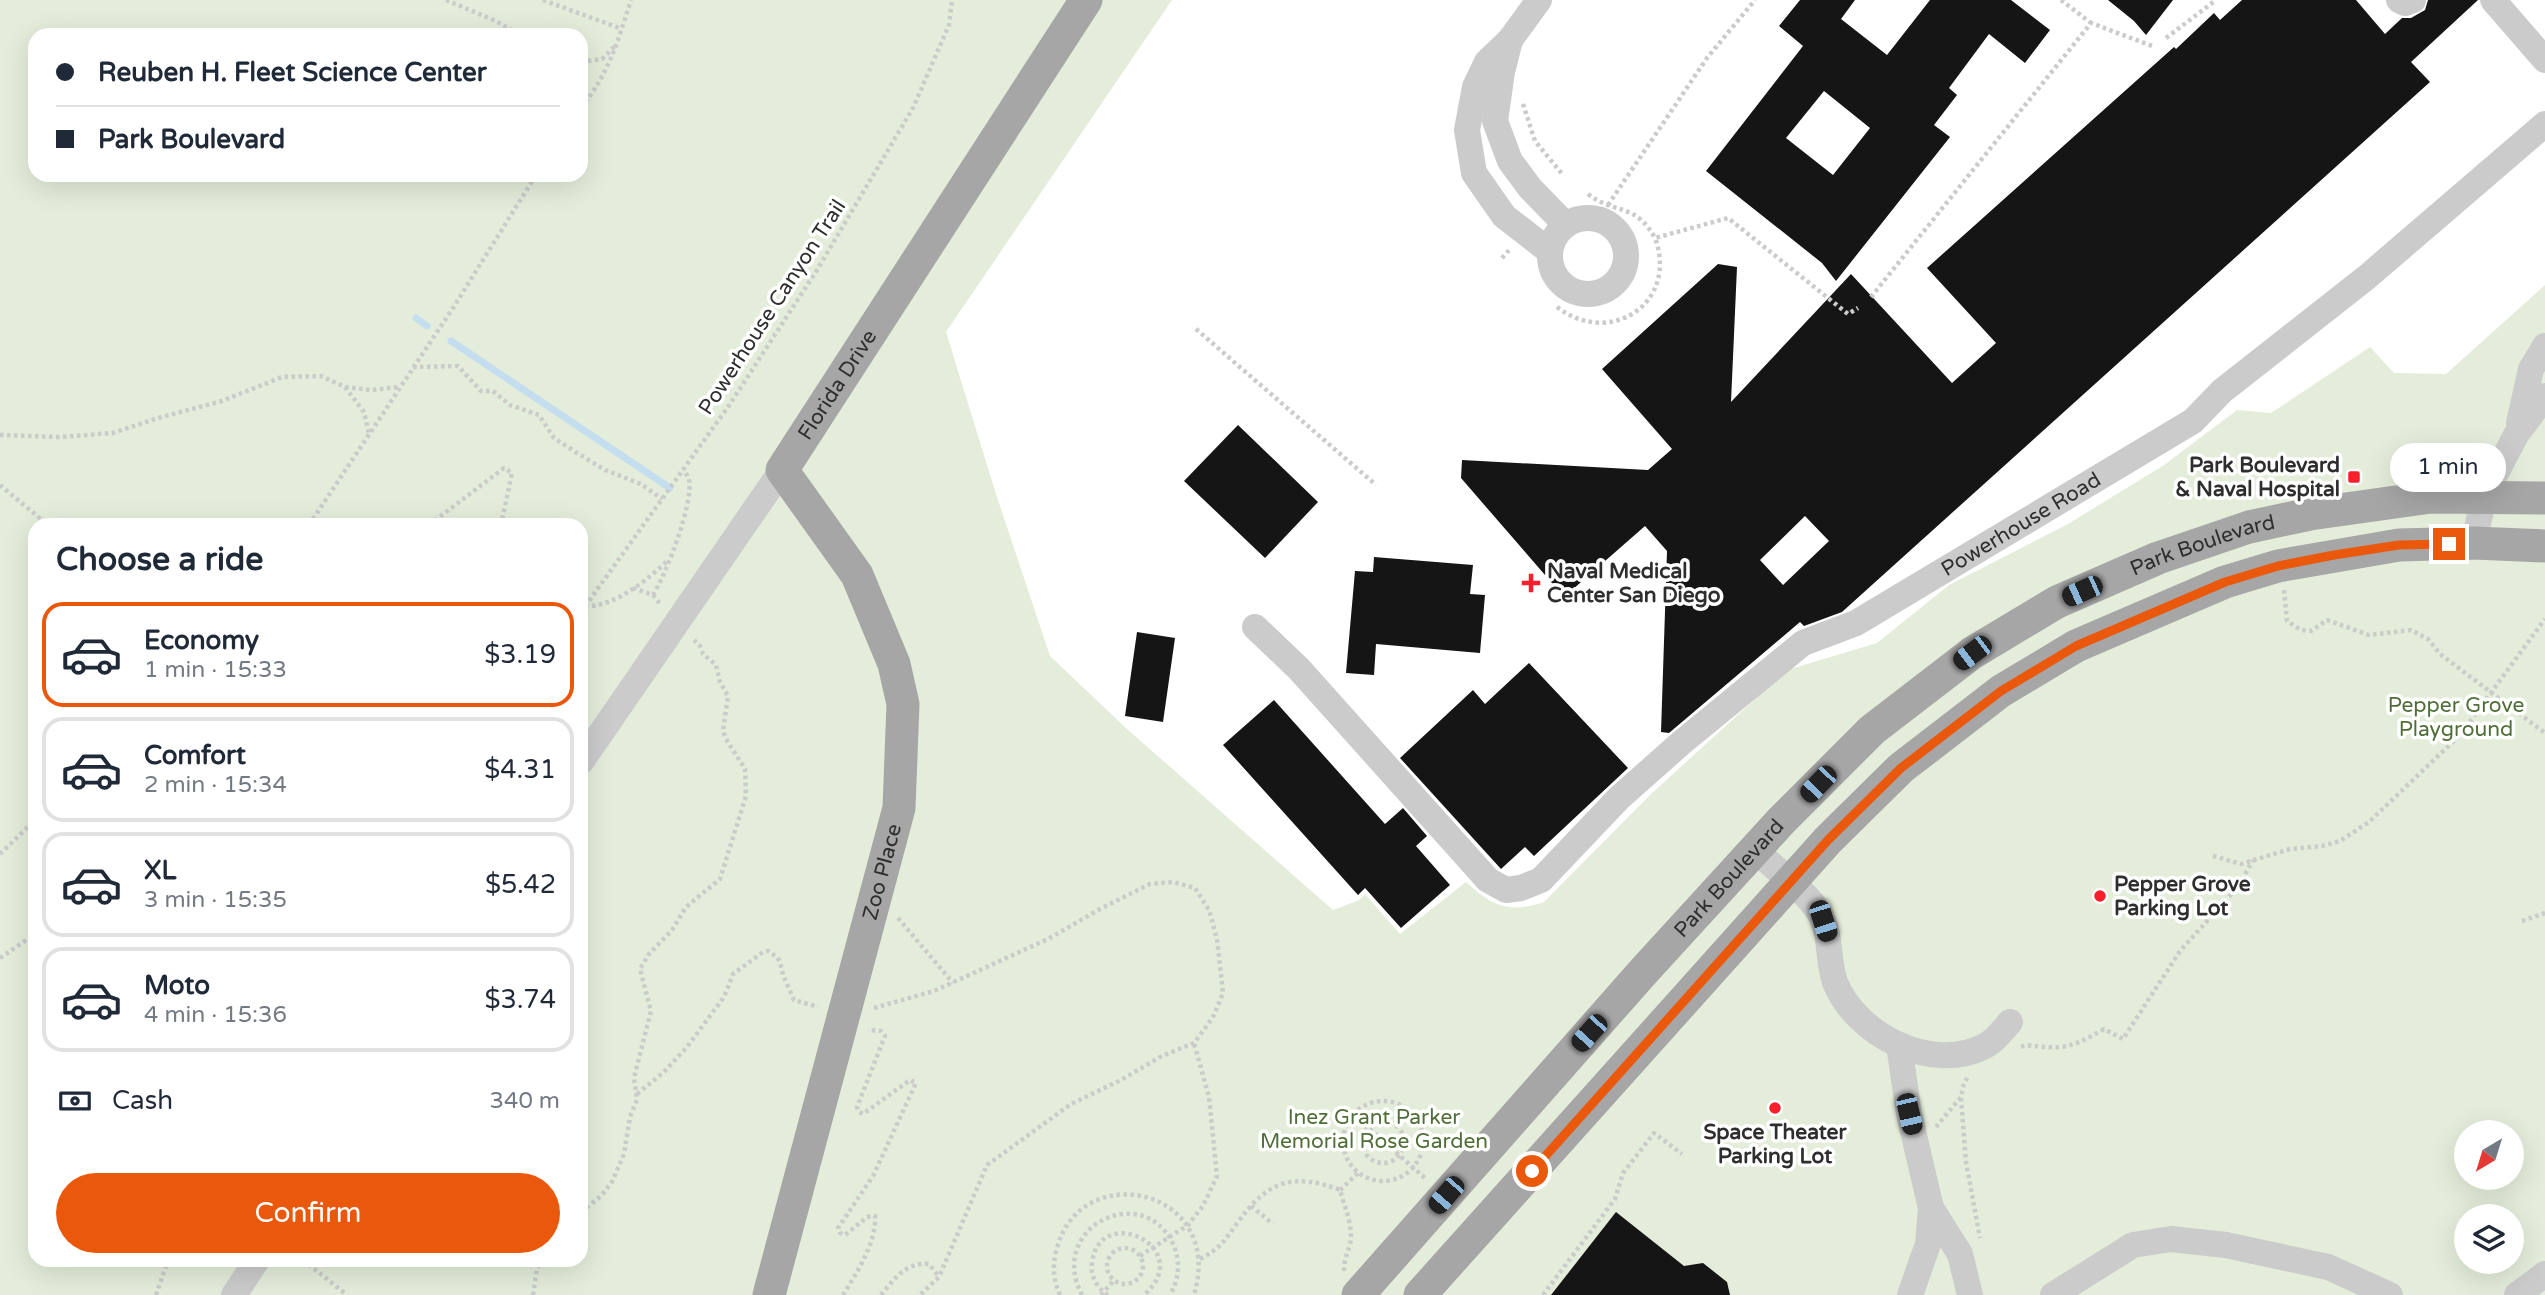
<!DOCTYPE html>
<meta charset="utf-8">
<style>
:root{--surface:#fff;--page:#f2f2f3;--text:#1f2937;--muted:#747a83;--line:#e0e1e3;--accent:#ea580c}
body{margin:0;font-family:"Varela Round",sans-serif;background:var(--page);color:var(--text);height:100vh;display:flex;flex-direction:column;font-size:26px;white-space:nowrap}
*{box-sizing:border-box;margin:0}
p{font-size:23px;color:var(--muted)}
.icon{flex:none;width:38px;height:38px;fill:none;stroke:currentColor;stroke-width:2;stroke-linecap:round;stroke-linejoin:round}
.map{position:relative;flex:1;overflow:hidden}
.side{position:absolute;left:28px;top:518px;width:560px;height:749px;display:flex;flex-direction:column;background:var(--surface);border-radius:21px;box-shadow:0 7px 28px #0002}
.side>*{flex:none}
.top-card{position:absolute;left:28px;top:28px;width:560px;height:154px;border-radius:21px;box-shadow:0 7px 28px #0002;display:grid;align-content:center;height:154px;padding:0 28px;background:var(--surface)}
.needle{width:46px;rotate:218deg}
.fabs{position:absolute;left:2454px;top:1120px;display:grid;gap:14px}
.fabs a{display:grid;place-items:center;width:70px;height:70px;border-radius:50%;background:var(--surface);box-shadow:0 7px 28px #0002;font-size:35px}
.end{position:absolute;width:32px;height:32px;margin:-16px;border:9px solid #ea580c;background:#fff;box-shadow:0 0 0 4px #fff}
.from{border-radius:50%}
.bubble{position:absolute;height:49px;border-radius:24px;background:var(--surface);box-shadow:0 7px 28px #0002;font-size:23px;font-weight:600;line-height:49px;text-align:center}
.car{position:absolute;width:21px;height:42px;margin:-21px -10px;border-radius:9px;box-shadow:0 0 5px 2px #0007;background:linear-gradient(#222 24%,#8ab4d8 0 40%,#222 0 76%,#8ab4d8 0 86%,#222 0)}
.top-card b{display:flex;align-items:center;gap:24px;height:66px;font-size:26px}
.top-card b+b{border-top:2px solid var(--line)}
.top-card i{width:18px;height:18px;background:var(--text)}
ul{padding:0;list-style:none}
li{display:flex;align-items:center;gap:21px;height:105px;margin:0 14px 10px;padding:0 14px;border:4px solid var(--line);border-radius:21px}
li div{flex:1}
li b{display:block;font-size:26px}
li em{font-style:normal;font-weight:600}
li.active{border-color:var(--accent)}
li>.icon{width:63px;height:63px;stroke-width:1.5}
h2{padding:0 28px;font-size:32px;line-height:84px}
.pay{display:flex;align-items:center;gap:18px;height:77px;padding:0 28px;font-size:26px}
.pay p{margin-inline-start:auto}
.primary-button{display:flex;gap:14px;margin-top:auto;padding:14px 28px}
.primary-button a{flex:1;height:80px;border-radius:42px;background:var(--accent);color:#fff;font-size:28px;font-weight:600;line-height:80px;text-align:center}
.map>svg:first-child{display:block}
.green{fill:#e4edda;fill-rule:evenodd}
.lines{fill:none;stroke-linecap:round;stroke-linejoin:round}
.stream{stroke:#c4ddef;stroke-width:7}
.building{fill:#151515;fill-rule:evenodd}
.path{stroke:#cbcbcb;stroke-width:4.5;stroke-dasharray:3.5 3.5;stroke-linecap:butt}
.minor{stroke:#cbcbcb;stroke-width:26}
.major{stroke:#a6a6a6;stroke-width:33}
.route{stroke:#ea580c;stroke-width:9}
.poi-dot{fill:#f61f2b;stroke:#fff;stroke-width:2.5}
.labels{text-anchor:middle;stroke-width:7;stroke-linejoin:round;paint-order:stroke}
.street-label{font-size:21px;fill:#2e2e2e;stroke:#fff}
.poi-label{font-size:21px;font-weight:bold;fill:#2e2e2e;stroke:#fff;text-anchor:start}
.park-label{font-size:21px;fill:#506e37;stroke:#fff}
</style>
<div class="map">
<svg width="2545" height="1295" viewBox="0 0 2545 1295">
<rect width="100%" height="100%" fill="#fff"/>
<path class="green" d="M0,0H1172L946,332L996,494L1050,656L1127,729L1333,910L1359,900L1365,894L1400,934L1466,882C1492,906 1508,914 1544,902L1651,794L1787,670L1877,643L1949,585L2068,524L2164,465L2237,410L2271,413L2370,347L2394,373L2446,374L2545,285V1295H0ZM35,35H581V175H35ZM35,525H581V1260H35ZM2466,1132H2511V1178H2466ZM2466,1216H2511V1262H2466Z"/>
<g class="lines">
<g class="stream">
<polyline points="416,318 427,326"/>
<polyline points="451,341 670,488"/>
</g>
</g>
<g class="building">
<path d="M1800,0H1855L1841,19L1887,55L1930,0H2011L2050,30L2025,63L1989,34L1949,88L1957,95L1934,125L1950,137L1836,281L1822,263L1706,171L1803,46L1779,26ZM1824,91L1870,128L1833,175L1786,138Z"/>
<polygon points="2108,0 2173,0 2146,35 2134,21"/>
<path d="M2242,0H2356L2385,34L2402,18H2411L2425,10L2428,0H2478L2411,62L2430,82L1842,612L1804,626L1800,622L1669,733L1661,732L1667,551L1645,526L1564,597L1461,478L1462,460L1648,470L1672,449L1602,369L1718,264L1737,267L1731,402L1851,274L1952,383L1996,343L1927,268L2174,47L2176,49L2214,13L2220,20ZM1805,516L1829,541L1783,585L1760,560Z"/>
<polygon points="1238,425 1318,502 1265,558 1184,481"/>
<polygon points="1374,557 1473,565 1470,594 1485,595 1480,653 1376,644 1374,675 1346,673 1355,571 1373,572"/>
<polygon points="1137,632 1175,638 1163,722 1125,716"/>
<polygon points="1529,663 1628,768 1534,856 1525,847 1501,869 1400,758 1473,690 1485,704"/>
<polygon points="1274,700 1385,824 1403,808 1427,836 1416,846 1450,885 1401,928 1365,888 1358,895 1223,745"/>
<polygon points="1616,1212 1684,1266 1703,1263 1727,1282 1730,1295 1551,1295"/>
</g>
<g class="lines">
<g class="path">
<polyline points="446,0 496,21 520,35"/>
<polyline points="543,0 622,29"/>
<polyline points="2061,0 2091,23"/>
<polyline points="2166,38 2216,0"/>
<polyline points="581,62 602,59 615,46"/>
<polyline points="1523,104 1535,141 1563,175"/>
<path d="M581,108C610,71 617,43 631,0"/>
<path d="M1588,194C1615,215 1635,202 1655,238L1728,218L1848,314L1858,308"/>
<polyline points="1608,205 1707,58 1755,0"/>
<polyline points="1502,258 1510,249"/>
<polyline points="1871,297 2091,23 2155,47"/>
<path d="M1557,307C1610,348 1679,303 1655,238"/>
<polyline points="1196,329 1376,485"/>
<polyline points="413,367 458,366 481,391 493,391 510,405 539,415 554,438 577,453 605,470 641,484 662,499"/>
<polyline points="345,387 364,412 369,434"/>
<polyline points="0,435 59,437 113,433 158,418 222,401 282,377 321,376 345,387 371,390 400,387"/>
<polyline points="0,485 48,525"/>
<polyline points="309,525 453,308 536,175"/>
<polyline points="429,525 504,468 512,473 501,525"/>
<polyline points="633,588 653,595 661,605"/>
<polyline points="2284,590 2287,621 2301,630 2311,631 2327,620 2369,635 2411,630 2428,639 2440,654 2545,733"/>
<path d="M653,595C666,574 694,503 689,479C688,476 685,473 684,469"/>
<path d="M585,606C613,608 649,579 668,560"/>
<polyline points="581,612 728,407 817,270 913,108 949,25 952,0"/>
<polyline points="0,854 35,820"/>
<polyline points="2213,856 2241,864 2290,849 2322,846 2340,841 2369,822 2460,735 2545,619"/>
<polyline points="898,918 953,983"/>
<polyline points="2522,921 2545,913"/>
<polyline points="0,958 35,934"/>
<polyline points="874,1008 934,991 1048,939 1100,909 1150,884 1173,882 1195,888 1209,910 1217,939 1223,993 1214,1015 1206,1027 1194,1043 1162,1056 1121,1080 1071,1104 987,1165 939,1277"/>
<path d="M2021,1047L2026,1045C2064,1050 2071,1048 2104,1029L2123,1039L2180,951L2238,887L2253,860"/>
<polyline points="637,1094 664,1072 687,1047 724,997 733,974 763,952 768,951 777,957 780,962 783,975 794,1000 818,1007"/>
<polyline points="1961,1098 1966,1162 1980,1238"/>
<circle cx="1383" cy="1141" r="40"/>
<polyline points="1354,1115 1426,1179"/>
<circle cx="1383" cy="1142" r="21"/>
<polyline points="1936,1127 1961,1097 1964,1083 1968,1077"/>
<polyline points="1340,1190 1358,1173"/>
<polyline points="1251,1206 1273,1224"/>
<polyline points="581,1212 601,1196 612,1182 624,1154 630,1117 637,1100 634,1078 651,1011 640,969 649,954 672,930 686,907 720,879 746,796 745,769 726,739 723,731 728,696 720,682 716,665 703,654 700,646 694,640"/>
<circle cx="1125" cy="1266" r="18"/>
<polyline points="1140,1256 1188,1225 1203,1206 1217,1176 1209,1097 1194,1043"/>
<path d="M1200,1259C1221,1248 1224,1241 1238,1222C1268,1181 1292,1172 1340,1190C1344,1205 1354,1228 1350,1244C1347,1255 1344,1260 1344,1271"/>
<polyline points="303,1260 347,1295"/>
<polyline points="156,1295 168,1260"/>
<polyline points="533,1295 537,1268 542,1260"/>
<path d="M843,1295C856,1274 877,1242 875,1216L867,1217L845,1235L840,1233L838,1228L873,1176L916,1083L910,1080L863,1114L859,1112L857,1107L885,1036L881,1031L868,1030"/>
<path d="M881,1295C895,1278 906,1262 929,1264L939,1277L920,1295"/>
<path d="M1060,1295C1053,1279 1052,1265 1057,1248C1081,1157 1226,1188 1194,1295"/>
<path d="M1082,1295C1046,1227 1143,1180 1173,1244C1181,1262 1179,1279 1170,1295"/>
<polyline points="1101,1295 1114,1280"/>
<path d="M1108,1295C1097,1288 1090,1276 1092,1263C1099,1201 1198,1248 1144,1295"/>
<polyline points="1543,1295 1615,1199 1623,1173 1654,1133 1682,1154"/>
</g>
<g class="minor">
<polyline points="1539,0 1510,40 1487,62 1475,87 1467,130 1474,173 1504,216 1549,251"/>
<polyline points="2399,0 2405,3 2413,0"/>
<polyline points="2493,0 2545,60"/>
<polyline points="1510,40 1502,72 1495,121 1510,161 1530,188 1566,225"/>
<circle cx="1588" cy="256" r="38"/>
<polyline points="2519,423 2531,369 2545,346"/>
<polyline points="2474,543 2484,496 2516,435 2545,396"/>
<path id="s1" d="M1255,627L1299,669L1488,880L1506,890L1521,888L1541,880L1619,798L1681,743L1803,643L1856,623L2193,421L2222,391L2367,277L2545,124"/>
<polyline points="581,762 782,470"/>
<path d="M1755,850C1773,867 1808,893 1820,914C1832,936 1827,960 1835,982C1855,1034 1930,1073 1983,1047C1994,1042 2002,1031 2010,1022"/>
<polyline points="1899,1045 1909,1114 1931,1208 1928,1244 1910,1295"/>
<polyline points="1931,1208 1960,1254 1970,1295"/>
<polyline points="234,1295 257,1260"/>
<polyline points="2053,1295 2133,1245 2171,1239 2226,1245 2328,1267 2390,1295"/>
<polyline points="2517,1295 2545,1274"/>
</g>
<g class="major">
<path id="s2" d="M769,1295L899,808L903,704L894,664L857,575L782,470L1086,0"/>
<path id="s3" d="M1358,1295L1643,972L1782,820L1872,730L1972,653L2057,602L2158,558L2249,527L2310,514L2431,497L2545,498"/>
<polyline points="1420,1295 1828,840 1901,768 2001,691 2076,646 2225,582 2278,566 2399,545 2474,543 2545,546"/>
</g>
</g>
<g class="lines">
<polyline class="route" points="1532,1171 1828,840 1901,768 2001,691 2076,646 2225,582 2278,566 2334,555 2399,545 2449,544"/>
</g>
<g class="poi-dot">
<rect x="2347" y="470" width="14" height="14" rx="3.5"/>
<path d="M1527.5 572.5h7v7h7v7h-7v7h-7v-7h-7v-7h7z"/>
<circle cx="2100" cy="896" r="7"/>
<circle cx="1775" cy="1108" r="7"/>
</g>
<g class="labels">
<g class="street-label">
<text transform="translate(772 307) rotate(-57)" y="7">Powerhouse Canyon Trail</text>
<text dy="7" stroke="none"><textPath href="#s2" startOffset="976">Florida Drive</textPath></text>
<text dy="7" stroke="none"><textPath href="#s1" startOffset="1004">Powerhouse Road</textPath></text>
<text dy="7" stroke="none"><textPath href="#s3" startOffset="1146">Park Boulevard</textPath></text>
<text dy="7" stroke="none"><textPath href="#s2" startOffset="438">Zoo Place</textPath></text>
<text dy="7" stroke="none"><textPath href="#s3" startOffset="558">Park Boulevard</textPath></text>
</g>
<g class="poi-label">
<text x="2340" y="472" text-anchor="end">Park Boulevard<tspan x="2340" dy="24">&amp; Naval Hospital</tspan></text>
<text x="1547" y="578">Naval Medical<tspan x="1547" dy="24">Center San Diego</tspan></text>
<text x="2114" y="891">Pepper Grove<tspan x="2114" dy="24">Parking Lot</tspan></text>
<text x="1775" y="1139" text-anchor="middle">Space Theater<tspan x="1775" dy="24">Parking Lot</tspan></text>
</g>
<g class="park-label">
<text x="2456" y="712">Pepper Grove<tspan x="2456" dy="24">Playground</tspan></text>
<text x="1374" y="1124">Inez Grant Parker<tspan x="1374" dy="24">Memorial Rose Garden</tspan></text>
</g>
</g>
</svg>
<div class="fabs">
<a><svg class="needle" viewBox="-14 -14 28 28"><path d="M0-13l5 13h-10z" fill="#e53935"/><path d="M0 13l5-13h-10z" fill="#747a83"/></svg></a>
<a><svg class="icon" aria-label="layers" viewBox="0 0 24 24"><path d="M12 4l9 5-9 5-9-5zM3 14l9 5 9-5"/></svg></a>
</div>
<i class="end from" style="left:1532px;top:1171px"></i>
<i class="end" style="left:2449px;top:544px"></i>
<div class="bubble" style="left:2390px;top:443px;width:116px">1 min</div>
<i class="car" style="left:2082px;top:591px;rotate:246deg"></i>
<i class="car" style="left:1972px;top:653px;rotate:233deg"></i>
<i class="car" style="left:1818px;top:784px;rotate:224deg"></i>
<i class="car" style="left:1823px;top:921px;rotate:162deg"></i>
<i class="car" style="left:1589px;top:1033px;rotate:222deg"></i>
<i class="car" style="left:1909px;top:1114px;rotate:167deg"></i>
<i class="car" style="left:1446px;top:1195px;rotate:221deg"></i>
<div class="top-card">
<b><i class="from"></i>Reuben H. Fleet Science Center</b>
<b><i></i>Park Boulevard</b>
</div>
<section class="side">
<h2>Choose a ride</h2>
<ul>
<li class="active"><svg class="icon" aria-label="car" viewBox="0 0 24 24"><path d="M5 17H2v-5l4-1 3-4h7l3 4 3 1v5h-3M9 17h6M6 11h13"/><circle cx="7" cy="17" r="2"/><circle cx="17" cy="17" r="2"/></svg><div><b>Economy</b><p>1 min · 15:33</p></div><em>$3.19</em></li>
<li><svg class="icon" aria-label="car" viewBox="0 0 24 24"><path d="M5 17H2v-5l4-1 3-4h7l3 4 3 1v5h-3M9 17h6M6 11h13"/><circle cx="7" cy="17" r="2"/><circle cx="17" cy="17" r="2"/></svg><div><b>Comfort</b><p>2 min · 15:34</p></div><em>$4.31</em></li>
<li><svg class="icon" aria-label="car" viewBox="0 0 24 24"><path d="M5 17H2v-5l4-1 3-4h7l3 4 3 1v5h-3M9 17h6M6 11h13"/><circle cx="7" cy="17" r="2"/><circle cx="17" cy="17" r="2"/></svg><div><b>XL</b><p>3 min · 15:35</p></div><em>$5.42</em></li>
<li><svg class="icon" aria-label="car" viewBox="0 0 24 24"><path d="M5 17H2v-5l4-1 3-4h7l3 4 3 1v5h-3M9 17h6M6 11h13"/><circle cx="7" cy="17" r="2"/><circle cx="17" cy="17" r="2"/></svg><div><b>Moto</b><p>4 min · 15:36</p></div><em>$3.74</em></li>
</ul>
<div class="pay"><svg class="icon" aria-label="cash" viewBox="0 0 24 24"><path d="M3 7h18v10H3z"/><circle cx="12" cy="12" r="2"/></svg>Cash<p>340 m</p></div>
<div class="primary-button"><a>Confirm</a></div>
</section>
</div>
